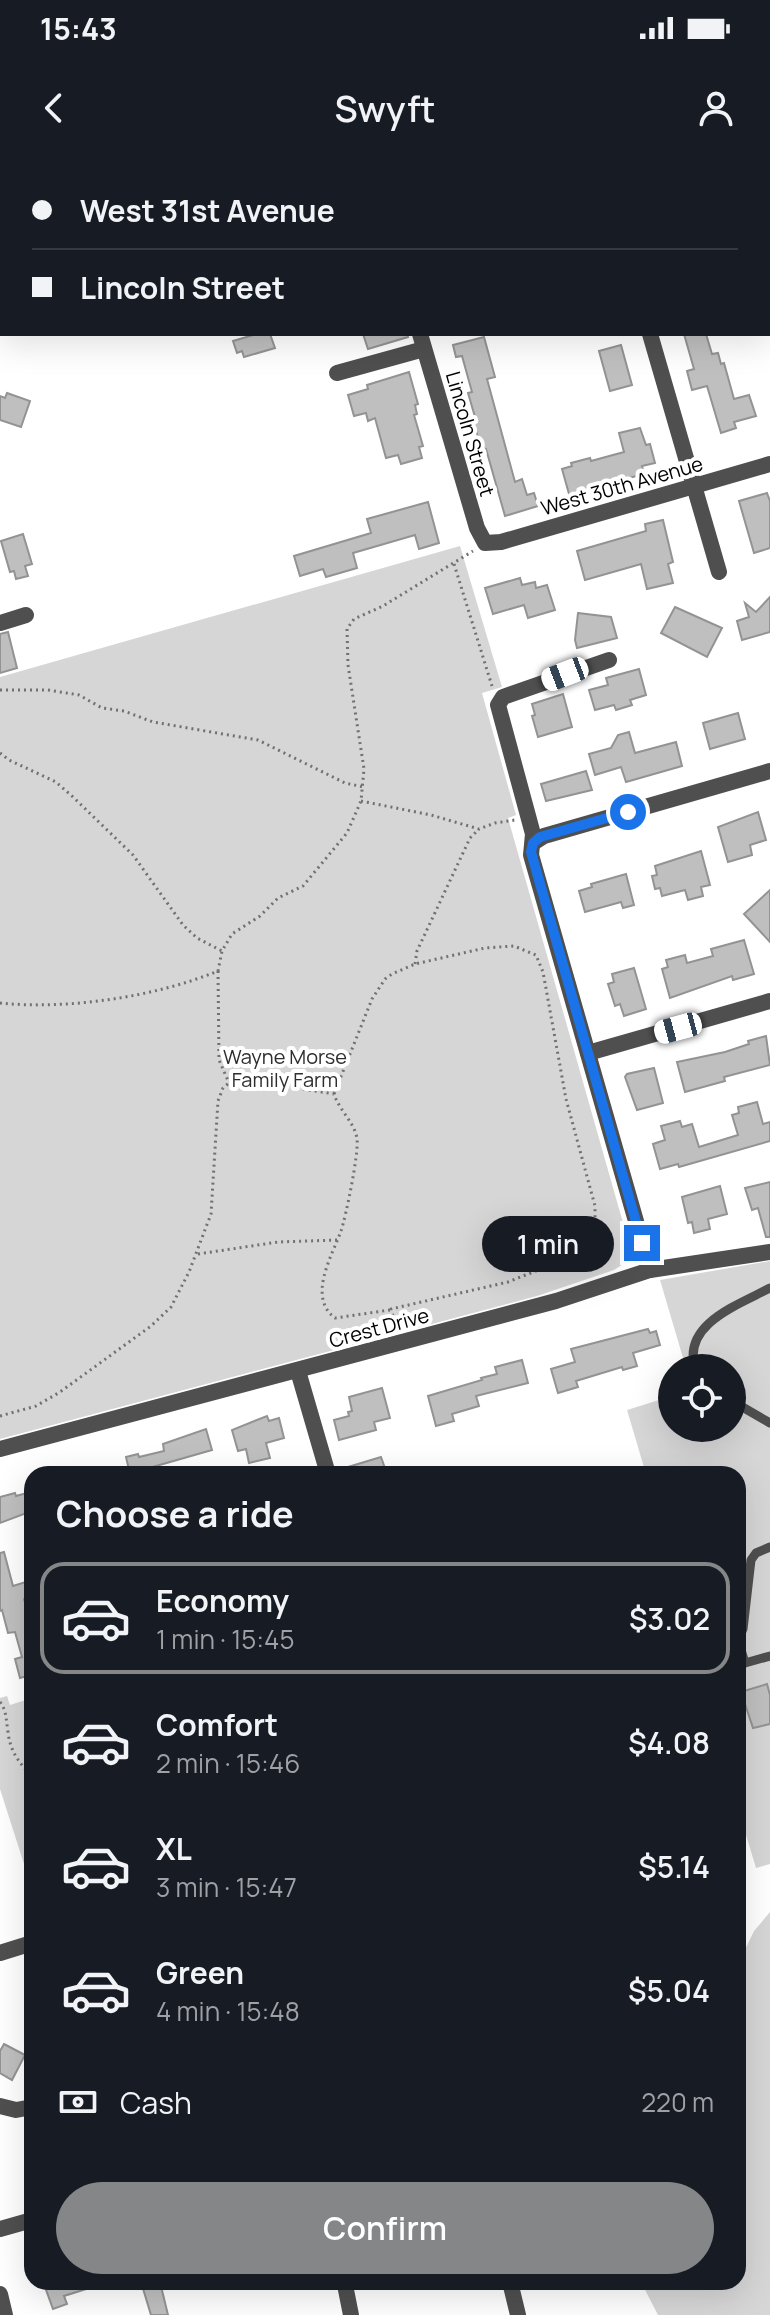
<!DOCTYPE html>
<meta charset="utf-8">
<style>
:root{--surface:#171b24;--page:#242831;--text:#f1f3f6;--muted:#9ea1a6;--line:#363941;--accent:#858687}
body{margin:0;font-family:Manrope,sans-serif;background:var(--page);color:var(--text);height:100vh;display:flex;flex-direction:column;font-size:30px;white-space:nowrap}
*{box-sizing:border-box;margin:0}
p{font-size:26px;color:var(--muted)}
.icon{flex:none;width:44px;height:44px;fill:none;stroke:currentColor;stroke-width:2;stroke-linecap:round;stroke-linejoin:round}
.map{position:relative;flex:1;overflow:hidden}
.side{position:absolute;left:24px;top:1306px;width:722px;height:824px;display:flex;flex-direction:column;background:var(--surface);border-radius:24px;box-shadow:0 8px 32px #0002}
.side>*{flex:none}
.guide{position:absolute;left:0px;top:0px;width:770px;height:176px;box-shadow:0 8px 32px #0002;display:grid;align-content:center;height:176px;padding:0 32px;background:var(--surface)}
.tools{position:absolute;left:658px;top:1194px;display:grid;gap:16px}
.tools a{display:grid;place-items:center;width:88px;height:88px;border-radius:50%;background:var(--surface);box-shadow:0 8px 32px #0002;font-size:40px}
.end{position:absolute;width:36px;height:36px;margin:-18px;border:10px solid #1a73e8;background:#fff;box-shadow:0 0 0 4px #fff}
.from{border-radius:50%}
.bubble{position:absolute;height:56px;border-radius:28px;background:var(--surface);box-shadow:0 8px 32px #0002;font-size:26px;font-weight:600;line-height:56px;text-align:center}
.car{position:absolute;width:24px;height:48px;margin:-24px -12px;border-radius:10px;box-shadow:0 0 6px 2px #0007;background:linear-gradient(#fff 24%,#345 0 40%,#fff 0 76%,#345 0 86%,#fff 0)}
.guide b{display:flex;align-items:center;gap:28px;height:76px;font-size:30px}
.guide b+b{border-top:2px solid var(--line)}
.guide i{width:20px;height:20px;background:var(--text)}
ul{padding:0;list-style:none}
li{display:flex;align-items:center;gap:24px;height:112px;margin:0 16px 12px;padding:0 16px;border:4px solid transparent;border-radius:24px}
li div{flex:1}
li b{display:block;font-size:30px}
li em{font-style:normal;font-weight:600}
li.active{border-color:var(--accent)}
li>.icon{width:72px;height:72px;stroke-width:1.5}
h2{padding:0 32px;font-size:36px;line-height:96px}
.pay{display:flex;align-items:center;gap:20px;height:88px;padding:0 32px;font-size:30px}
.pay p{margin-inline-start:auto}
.primary-button{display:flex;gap:16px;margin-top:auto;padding:16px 32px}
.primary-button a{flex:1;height:92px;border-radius:48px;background:var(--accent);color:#fff;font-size:32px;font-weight:600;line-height:92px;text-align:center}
.status{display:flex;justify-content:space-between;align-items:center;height:56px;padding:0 40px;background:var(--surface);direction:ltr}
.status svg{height:22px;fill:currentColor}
header{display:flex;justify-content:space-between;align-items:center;height:104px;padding:0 32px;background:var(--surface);font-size:36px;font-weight:600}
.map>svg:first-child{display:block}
.green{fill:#d6d6d6}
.building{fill:#bfbfbf;stroke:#939393;stroke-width:2}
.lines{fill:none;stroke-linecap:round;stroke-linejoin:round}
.path{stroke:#717171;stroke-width:3;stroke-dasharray:2 4;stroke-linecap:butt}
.lane{stroke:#4f4f4f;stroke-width:9}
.street{stroke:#4f4f4f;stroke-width:16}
.route{stroke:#1a73e8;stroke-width:10}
.labels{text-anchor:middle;stroke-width:8;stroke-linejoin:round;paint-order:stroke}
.street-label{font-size:20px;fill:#000;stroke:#fff}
.park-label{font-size:20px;fill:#2d2d2d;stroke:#fff}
</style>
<div class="status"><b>15:43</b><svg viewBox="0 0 49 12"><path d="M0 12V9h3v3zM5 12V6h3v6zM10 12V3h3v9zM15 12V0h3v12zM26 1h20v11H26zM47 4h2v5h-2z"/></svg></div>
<header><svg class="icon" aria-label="back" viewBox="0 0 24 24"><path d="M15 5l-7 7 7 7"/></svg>Swyft<svg class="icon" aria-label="person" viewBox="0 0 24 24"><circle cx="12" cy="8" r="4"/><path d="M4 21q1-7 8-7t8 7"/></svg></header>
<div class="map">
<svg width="770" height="2155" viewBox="0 0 770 2155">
<rect width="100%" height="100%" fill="#fff"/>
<g class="green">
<polygon points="460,386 502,527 482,533 516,655 508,658 633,1098 614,1110 537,1136 0,1279 0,517"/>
<polygon points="770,1101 770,1704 756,1708 738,1648 738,1314 646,1314 627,1250 672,1236 672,1268 732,1268 732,1208 686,1208 660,1120"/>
<polygon points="7,1536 10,1545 32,1538 32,1729 0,1629 0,1538"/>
<polygon points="770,1752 770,2155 658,2155 641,2122 738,2122 738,1804 754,1771"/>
</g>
<g class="building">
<polygon points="257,174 270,174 275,188 244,197 242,191 237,193 233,181"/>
<polygon points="363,174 407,174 408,177 368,189"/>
<polygon points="684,174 706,174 712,194 718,193 721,204 724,203 734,239 749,235 756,256 734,262 736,268 721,273 707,226 692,230 687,211 694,209"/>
<polygon points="484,177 495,217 487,219 515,322 522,319 527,335 534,333 538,346 505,356 486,289 482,290 472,258 475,257 468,233 472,232 462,196 456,197 453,185"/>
<polygon points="621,185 632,225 610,231 599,191"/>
<polygon points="409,212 418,244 415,245 417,254 414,255 423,286 419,287 422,298 401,304 398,295 386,298 375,258 368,261 366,253 354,256 348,235 368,229 367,225"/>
<polygon points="7,233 30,241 21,267 0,260 0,236 5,238"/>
<polygon points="640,268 646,285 650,284 655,303 642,306 644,314 569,334 562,309 572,306 571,303 590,298 591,301 624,292 619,273"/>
<polygon points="767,333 770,341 770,388 754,393 739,341"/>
<polygon points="428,342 439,383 419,389 415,375 353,393 357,408 326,417 323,409 300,416 294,396 371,373 367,359"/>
<polygon points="663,360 673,402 668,404 673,423 647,429 641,404 585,420 577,391 646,371 645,364"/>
<polygon points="23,374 32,404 25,406 28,416 16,419 14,411 10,412 1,381"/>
<polygon points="520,418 522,425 535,422 536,428 547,425 555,450 528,458 524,445 493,454 485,428"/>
<polygon points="770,437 770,472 742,480 737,461 749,457 745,443 756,452"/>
<polygon points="675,447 722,468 707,497 661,473"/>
<polygon points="578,453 611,457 617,478 577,488 575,480"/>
<polygon points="8,472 17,508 0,513 0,474"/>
<polygon points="639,509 646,535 630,540 632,545 616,550 614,545 595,550 589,530 608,525 606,518"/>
<polygon points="563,534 572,567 538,577 532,556 535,555 532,544"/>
<polygon points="738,553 745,579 710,589 703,563"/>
<polygon points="629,572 635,593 676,582 682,606 626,622 621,607 595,615 589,594 611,588 618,575"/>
<polygon points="586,611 592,630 546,641 541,624"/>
<polygon points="758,652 766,680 750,685 752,695 728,702 718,667"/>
<polygon points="701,691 710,725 701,727 703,736 688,740 685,730 662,736 660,728 655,729 652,716 657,715 655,706"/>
<polygon points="626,714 634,745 623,748 621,742 585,752 579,731 592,727 591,724"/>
<polygon points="770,730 770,782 744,754"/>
<polygon points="744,780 754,814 733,820 732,816 670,838 662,809 668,807 666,800 685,795 687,803 713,796 711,789"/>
<polygon points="634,808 646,849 624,856 620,844 615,846 608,824 614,822 612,814"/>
<polygon points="766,876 770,905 724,917 725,921 685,932 677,902 725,892 749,884 748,881"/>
<polygon points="654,908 663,943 637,950 625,917 627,914"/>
<polygon points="757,942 763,964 770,962 770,981 679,1007 678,1004 660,1009 653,984 665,980 661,966 680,961 682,967 692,964 699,987 738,975 732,955 739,953 738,947"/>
<polygon points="770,1022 770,1077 766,1077 758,1048 752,1050 745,1028"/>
<polygon points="720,1026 727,1054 708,1059 710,1069 694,1073 692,1062 688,1063 682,1037"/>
<polygon points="648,1169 650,1173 656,1171 660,1185 633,1193 637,1206 623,1210 622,1207 576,1221 578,1227 558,1233 551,1209 575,1202 571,1189"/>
<polygon points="522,1200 528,1223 476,1236 479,1246 452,1254 454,1261 436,1266 428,1236 482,1220 481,1218 497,1214 495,1207"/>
<polygon points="382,1228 390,1258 374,1262 376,1270 339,1280 334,1260 349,1256 348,1252 352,1251 349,1237"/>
<polygon points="267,1256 269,1261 279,1258 284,1278 266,1283 270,1298 249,1303 246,1289 238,1291 232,1270"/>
<polygon points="206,1269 212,1290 149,1308 150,1314 130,1314 126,1297 138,1294 139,1297 164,1291 163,1284"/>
<polygon points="381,1297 387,1314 339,1314 338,1310"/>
<polygon points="15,1333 16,1336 27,1333 32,1351 0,1363 0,1337"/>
<polygon points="4,1392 13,1426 32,1420 32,1436 24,1439 32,1468 32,1520 28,1521 27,1516 20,1518 15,1499 22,1497 15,1472 8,1473 2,1450 0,1451 0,1393"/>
<polygon points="767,1524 770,1535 770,1564 753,1568 741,1532"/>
<polygon points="4,1884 25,1895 12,1920 0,1913 0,1891"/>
<polygon points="60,2122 99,2122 99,2125 64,2136 67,2144 53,2149 45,2127"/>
<polygon points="141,2122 160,2122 168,2155 151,2155"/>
</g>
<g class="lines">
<g class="path">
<polyline points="454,404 492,526"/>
<polyline points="0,530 48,530 79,535 102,548 124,551 153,562 258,580 345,623 364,627"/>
<polyline points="0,593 9,600 56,622 73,637 133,695 183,765 197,778 222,791"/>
<polyline points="361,641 431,655 479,669 495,663 515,660"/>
<polyline points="415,804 417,791 470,678 479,669"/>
<polyline points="218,811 219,900 229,923"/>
<path d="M0,843C67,850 155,837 218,811L222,791L232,774L260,756L278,738L303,726L347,673L361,641L364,609L348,505L347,469L354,459L383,446L473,391"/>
<polyline points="334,934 372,839 385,819 392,814 415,804 485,788 514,786 536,795 543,812 566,939 595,1046 595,1072 591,1082 586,1089 571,1097 508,1122 391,1149 394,1160 367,1174"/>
<polyline points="198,1094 278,1082 337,1080"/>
<path d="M0,1256L36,1246L60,1232L151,1166L171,1147L189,1112L211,1054L218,941L223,928L229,923L259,922L334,934C339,950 355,963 357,979C359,993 346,1056 341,1071C332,1096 307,1137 335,1158L390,1150"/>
<path d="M0,1542C7,1551 6,1561 8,1572C10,1591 19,1603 32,1616"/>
<polyline points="32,1628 32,1654"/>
</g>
<g class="lane">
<path d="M695,1208C682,1164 738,1145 770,1128"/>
<polyline points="732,1241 770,1263"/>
<polyline points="745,1503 738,1480 743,1469 751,1400 756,1393 770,1387"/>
<polyline points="738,1505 770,1496"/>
</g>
<g class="street">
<polyline points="371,0 372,2"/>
<polyline points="600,0 601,2"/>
<polyline points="0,124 2,124"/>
<polyline points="420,174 477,368 485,383 501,382 770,304"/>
<polyline points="650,174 719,412"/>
<polyline points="337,213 424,189"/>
<polyline points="0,463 26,455"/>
<polyline points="609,500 503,537 498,545 533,674 531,695 650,1110"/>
<polyline points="533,683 544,676 770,611"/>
<polyline points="588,893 770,841"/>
<polyline points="298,1211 328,1314"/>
<polyline points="0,1289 556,1141 650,1110 770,1092"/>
<polyline points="0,1793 32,1783"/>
<polyline points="0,1946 16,1950 32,1947"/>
<polyline points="0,2069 32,2060"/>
<polyline points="350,2122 345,2125 351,2155"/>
<polyline points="510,2122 518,2155"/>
<polyline points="0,2134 5,2155"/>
</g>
</g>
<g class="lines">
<polyline class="route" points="628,652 540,677 533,683 531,692 642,1083"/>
</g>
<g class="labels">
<g class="street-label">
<text transform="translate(470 274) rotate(74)" y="7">Lincoln Street</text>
<text transform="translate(622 326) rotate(-16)" y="7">West 30th Avenue</text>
<text transform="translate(379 1168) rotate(-15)" y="7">Crest Drive</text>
</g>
<g class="park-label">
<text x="285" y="904">Wayne Morse<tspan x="285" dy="23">Family Farm</tspan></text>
</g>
</g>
</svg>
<div class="tools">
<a><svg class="icon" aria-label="locate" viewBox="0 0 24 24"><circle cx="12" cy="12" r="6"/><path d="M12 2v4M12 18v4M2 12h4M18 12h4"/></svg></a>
</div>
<i class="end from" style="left:628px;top:652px"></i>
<i class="end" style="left:642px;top:1083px"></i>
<div class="bubble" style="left:482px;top:1056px;width:132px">1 min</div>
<i class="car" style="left:565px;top:514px;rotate:249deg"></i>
<i class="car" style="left:678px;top:868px;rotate:255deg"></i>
<div class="guide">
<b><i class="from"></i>West 31st Avenue</b>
<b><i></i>Lincoln Street</b>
</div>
<section class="side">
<h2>Choose a ride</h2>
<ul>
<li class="active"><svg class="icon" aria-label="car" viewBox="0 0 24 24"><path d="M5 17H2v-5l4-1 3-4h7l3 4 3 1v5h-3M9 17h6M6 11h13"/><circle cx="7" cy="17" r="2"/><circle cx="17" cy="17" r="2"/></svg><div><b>Economy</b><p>1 min · 15:45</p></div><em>$3.02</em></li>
<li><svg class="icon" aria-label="car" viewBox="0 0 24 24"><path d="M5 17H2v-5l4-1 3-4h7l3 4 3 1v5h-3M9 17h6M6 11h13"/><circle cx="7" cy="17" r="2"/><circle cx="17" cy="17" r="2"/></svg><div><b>Comfort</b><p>2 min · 15:46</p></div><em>$4.08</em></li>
<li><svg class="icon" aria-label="car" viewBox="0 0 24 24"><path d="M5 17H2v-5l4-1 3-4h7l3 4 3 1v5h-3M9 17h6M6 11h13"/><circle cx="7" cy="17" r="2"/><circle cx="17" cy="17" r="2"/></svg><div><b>XL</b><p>3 min · 15:47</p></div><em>$5.14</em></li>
<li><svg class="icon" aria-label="car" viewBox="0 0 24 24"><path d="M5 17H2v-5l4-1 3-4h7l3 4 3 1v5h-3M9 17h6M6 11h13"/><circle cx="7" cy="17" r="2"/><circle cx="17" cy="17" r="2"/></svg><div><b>Green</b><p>4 min · 15:48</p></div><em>$5.04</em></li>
</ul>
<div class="pay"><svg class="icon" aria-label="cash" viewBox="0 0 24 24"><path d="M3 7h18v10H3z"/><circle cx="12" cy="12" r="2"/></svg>Cash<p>220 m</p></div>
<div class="primary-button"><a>Confirm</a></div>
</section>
</div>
